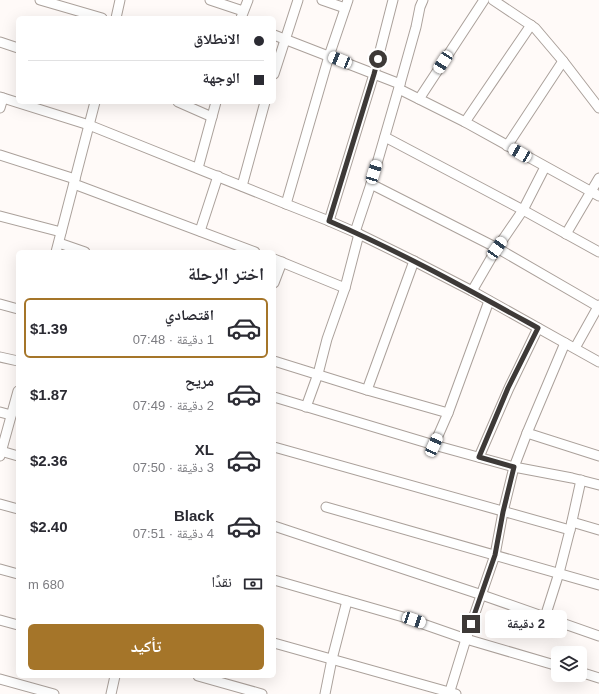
<!DOCTYPE html>
<html lang="ar">
<meta charset="utf-8">
<style>
:root{--surface:#fff;--page:#f2f2f3;--text:#2b2b33;--muted:#7c7c81;--line:#e1e1e2;--accent:#a57529}
body{margin:0;font-family:Helvetica,"Noto Naskh Arabic",sans-serif;background:var(--page);color:var(--text);direction:rtl;height:100vh;display:flex;flex-direction:column;font-size:15px;white-space:nowrap}
*{box-sizing:border-box;margin:0}
p{font-size:13px;color:var(--muted)}
.icon{flex:none;width:22px;height:22px;fill:none;stroke:currentColor;stroke-width:2;stroke-linecap:round;stroke-linejoin:round}
.map{position:relative;flex:1;overflow:hidden;direction:ltr}
.panel{position:absolute;left:16px;top:250px;width:260px;height:428px;display:flex;flex-direction:column;background:var(--surface);border-radius:6px;box-shadow:0 4px 16px #0002;direction:rtl}
.panel>*{flex:none}
.top-card{position:absolute;left:16px;top:16px;width:260px;height:88px;border-radius:6px;box-shadow:0 4px 16px #0002;direction:rtl;display:grid;align-content:center;height:88px;padding:0 12px;background:var(--surface)}
.buttons{position:absolute;left:551px;top:646px;display:grid;gap:8px}
.buttons a{display:grid;place-items:center;width:36px;height:36px;border-radius:6px;background:var(--surface);box-shadow:0 4px 16px #0002;font-size:20px}
.end{position:absolute;width:18px;height:18px;margin:-9px;border:5px solid #3d3937;background:#fff;box-shadow:0 0 0 2px #fff}
.from{border-radius:50%}
.bubble{position:absolute;height:28px;border-radius:6px;background:var(--surface);box-shadow:0 4px 16px #0002;font-size:13px;font-weight:800;line-height:28px;text-align:center;direction:rtl}
.car{position:absolute;width:12px;height:24px;margin:-12px -6px;border-radius:5px;box-shadow:0 0 3px 1px #0007;background:linear-gradient(#fff 24%,#345 0 40%,#fff 0 76%,#345 0 86%,#fff 0)}
.top-card b{display:flex;align-items:center;gap:14px;height:38px;font-size:15px}
.top-card b+b{border-top:1px solid var(--line)}
.top-card i{width:10px;height:10px;background:var(--text)}
ul{padding:0;list-style:none}
li{display:flex;align-items:center;gap:12px;height:60px;margin:0 8px 6px;padding:0 4px;border:2px solid transparent;border-radius:6px}
li div{flex:1}
li b{display:block;font-size:15px}
li em{font-style:normal;font-weight:800}
li.selected{border-color:var(--accent)}
li>.icon{width:36px;height:36px;stroke-width:1.5}
h2{padding:0 12px;font-size:18px;line-height:48px}
.pay{display:flex;align-items:center;gap:10px;height:44px;padding:0 12px;font-size:15px}
.pay p{margin-inline-start:auto}
.action{display:flex;gap:8px;margin-top:auto;padding:8px 12px}
.action a{flex:1;height:46px;border-radius:6px;background:var(--accent);color:#fff;font-size:16px;font-weight:800;line-height:46px;text-align:center}
.map>svg:first-child{display:block}
.lines{fill:none;stroke-linecap:round;stroke-linejoin:round}
.street-casing{stroke:#aba19b;stroke-width:11}
.street{stroke:#fff;stroke-width:9}
.route{stroke:#3d3937;stroke-width:5}
</style>
<div class="map">
<svg width="599" height="694" viewBox="0 0 599 694">
<rect width="100%" height="100%" fill="#fffaf8"/>
<g class="lines">
<g class="street-casing">
<g id="street">
<polyline points="40,0 102,18"/>
<polyline points="210,0 243,11"/>
<polyline points="322,0 345,8"/>
<polyline points="493,0 535,28 563,61 599,108"/>
<polyline points="116,18 120,0"/>
<polyline points="241,18 248,0"/>
<polyline points="274,35 400,84"/>
<polyline points="0,42 18,48"/>
<polyline points="274,74 298,0"/>
<polyline points="399,89 465,122 599,196"/>
<polyline points="0,97 89,125 286,204 329,221 359,234 414,261 472,291 565,343 599,362"/>
<polyline points="419,99 484,0"/>
<polyline points="178,102 212,117"/>
<polyline points="0,108 3,98"/>
<polyline points="465,122 531,25"/>
<polyline points="385,137 523,210 599,252"/>
<polyline points="507,146 563,61"/>
<polyline points="0,155 75,179"/>
<polyline points="198,168 216,102"/>
<polyline points="74,184 255,252"/>
<polyline points="371,184 400,84 416,27 420,7 423,0"/>
<polyline points="242,186 265,102"/>
<polyline points="286,204 329,56 348,0"/>
<polyline points="0,216 61,232"/>
<polyline points="329,221 374,74 393,0"/>
<polyline points="200,231 218,176"/>
<polyline points="355,232 371,184 497,248 599,307"/>
<polyline points="566,234 599,178"/>
<polyline points="59,243 85,252"/>
<polyline points="56,252 95,102"/>
<polyline points="274,259 345,288"/>
<polyline points="274,283 282,262"/>
<polyline points="472,291 497,248 523,210 545,167"/>
<polyline points="0,304 18,309"/>
<polyline points="575,348 599,305"/>
<polyline points="0,357 18,361"/>
<polyline points="274,361 367,390 448,413"/>
<polyline points="367,390 414,261"/>
<polyline points="274,397 434,445 514,467 572,478 599,485"/>
<polyline points="306,407 318,374 327,339 345,288 359,234"/>
<polyline points="0,412 11,415"/>
<polyline points="527,433 599,456"/>
<polyline points="434,445 448,413 489,301"/>
<polyline points="274,447 570,530"/>
<polyline points="1,451 18,456"/>
<polyline points="0,456 18,391"/>
<polyline points="479,457 509,388 538,328"/>
<polyline points="0,504 18,509"/>
<polyline points="326,507 599,585"/>
<polyline points="572,522 599,530"/>
<polyline points="274,526 482,595 599,636"/>
<polyline points="0,569 18,574"/>
<polyline points="274,580 403,617 466,639 558,666"/>
<polyline points="545,617 559,573 570,530 581,480"/>
<polyline points="0,620 18,625"/>
<polyline points="274,643 456,694"/>
<polyline points="580,672 599,678"/>
<polyline points="198,676 262,694"/>
<polyline points="0,679 54,694"/>
<polyline points="111,694 115,676"/>
<polyline points="325,694 332,659 347,601"/>
<polyline points="449,694 466,639 495,555 503,512 514,467 527,433 565,343"/>
</g>
</g>
<use href="#street" class="street"/>
</g>
<g class="lines">
<path class="route" d="M378,59L374,74L329,221C401,252 469,290 538,328L508,388L479,457L514,467L503,512L495,555L471,624"/>
</g>
</svg>
<div class="buttons">
<a><svg class="icon" aria-label="layers" viewBox="0 0 24 24"><path d="M12 4l9 5-9 5-9-5zM3 14l9 5 9-5"/></svg></a>
</div>
<i class="end from" style="left:378px;top:59px"></i>
<i class="end" style="left:471px;top:624px"></i>
<div class="bubble" style="left:485px;top:610px;width:82px">2 دقيقة</div>
<i class="car" style="left:340px;top:60px;rotate:292deg"></i>
<i class="car" style="left:443px;top:62px;rotate:213deg"></i>
<i class="car" style="left:520px;top:153px;rotate:300deg"></i>
<i class="car" style="left:374px;top:172px;rotate:17deg"></i>
<i class="car" style="left:497px;top:248px;rotate:35deg"></i>
<i class="car" style="left:434px;top:445px;rotate:24deg"></i>
<i class="car" style="left:414px;top:620px;rotate:109deg"></i>
<div class="top-card">
<b><i class="from"></i>الانطلاق</b>
<b><i></i>الوجهة</b>
</div>
<section class="panel">
<h2>اختر الرحلة</h2>
<ul>
<li class="selected"><svg class="icon" aria-label="car" viewBox="0 0 24 24"><path d="M5 17H2v-5l4-1 3-4h7l3 4 3 1v5h-3M9 17h6M6 11h13"/><circle cx="7" cy="17" r="2"/><circle cx="17" cy="17" r="2"/></svg><div><b>اقتصادي</b><p>1 دقيقة · 07:48</p></div><em>$1.39</em></li>
<li><svg class="icon" aria-label="car" viewBox="0 0 24 24"><path d="M5 17H2v-5l4-1 3-4h7l3 4 3 1v5h-3M9 17h6M6 11h13"/><circle cx="7" cy="17" r="2"/><circle cx="17" cy="17" r="2"/></svg><div><b>مريح</b><p>2 دقيقة · 07:49</p></div><em>$1.87</em></li>
<li><svg class="icon" aria-label="car" viewBox="0 0 24 24"><path d="M5 17H2v-5l4-1 3-4h7l3 4 3 1v5h-3M9 17h6M6 11h13"/><circle cx="7" cy="17" r="2"/><circle cx="17" cy="17" r="2"/></svg><div><b>XL</b><p>3 دقيقة · 07:50</p></div><em>$2.36</em></li>
<li><svg class="icon" aria-label="car" viewBox="0 0 24 24"><path d="M5 17H2v-5l4-1 3-4h7l3 4 3 1v5h-3M9 17h6M6 11h13"/><circle cx="7" cy="17" r="2"/><circle cx="17" cy="17" r="2"/></svg><div><b>Black</b><p>4 دقيقة · 07:51</p></div><em>$2.40</em></li>
</ul>
<div class="pay"><svg class="icon" aria-label="cash" viewBox="0 0 24 24"><path d="M3 7h18v10H3z"/><circle cx="12" cy="12" r="2"/></svg>نقدًا<p>680 m</p></div>
<div class="action"><a>تأكيد</a></div>
</section>
</div>
